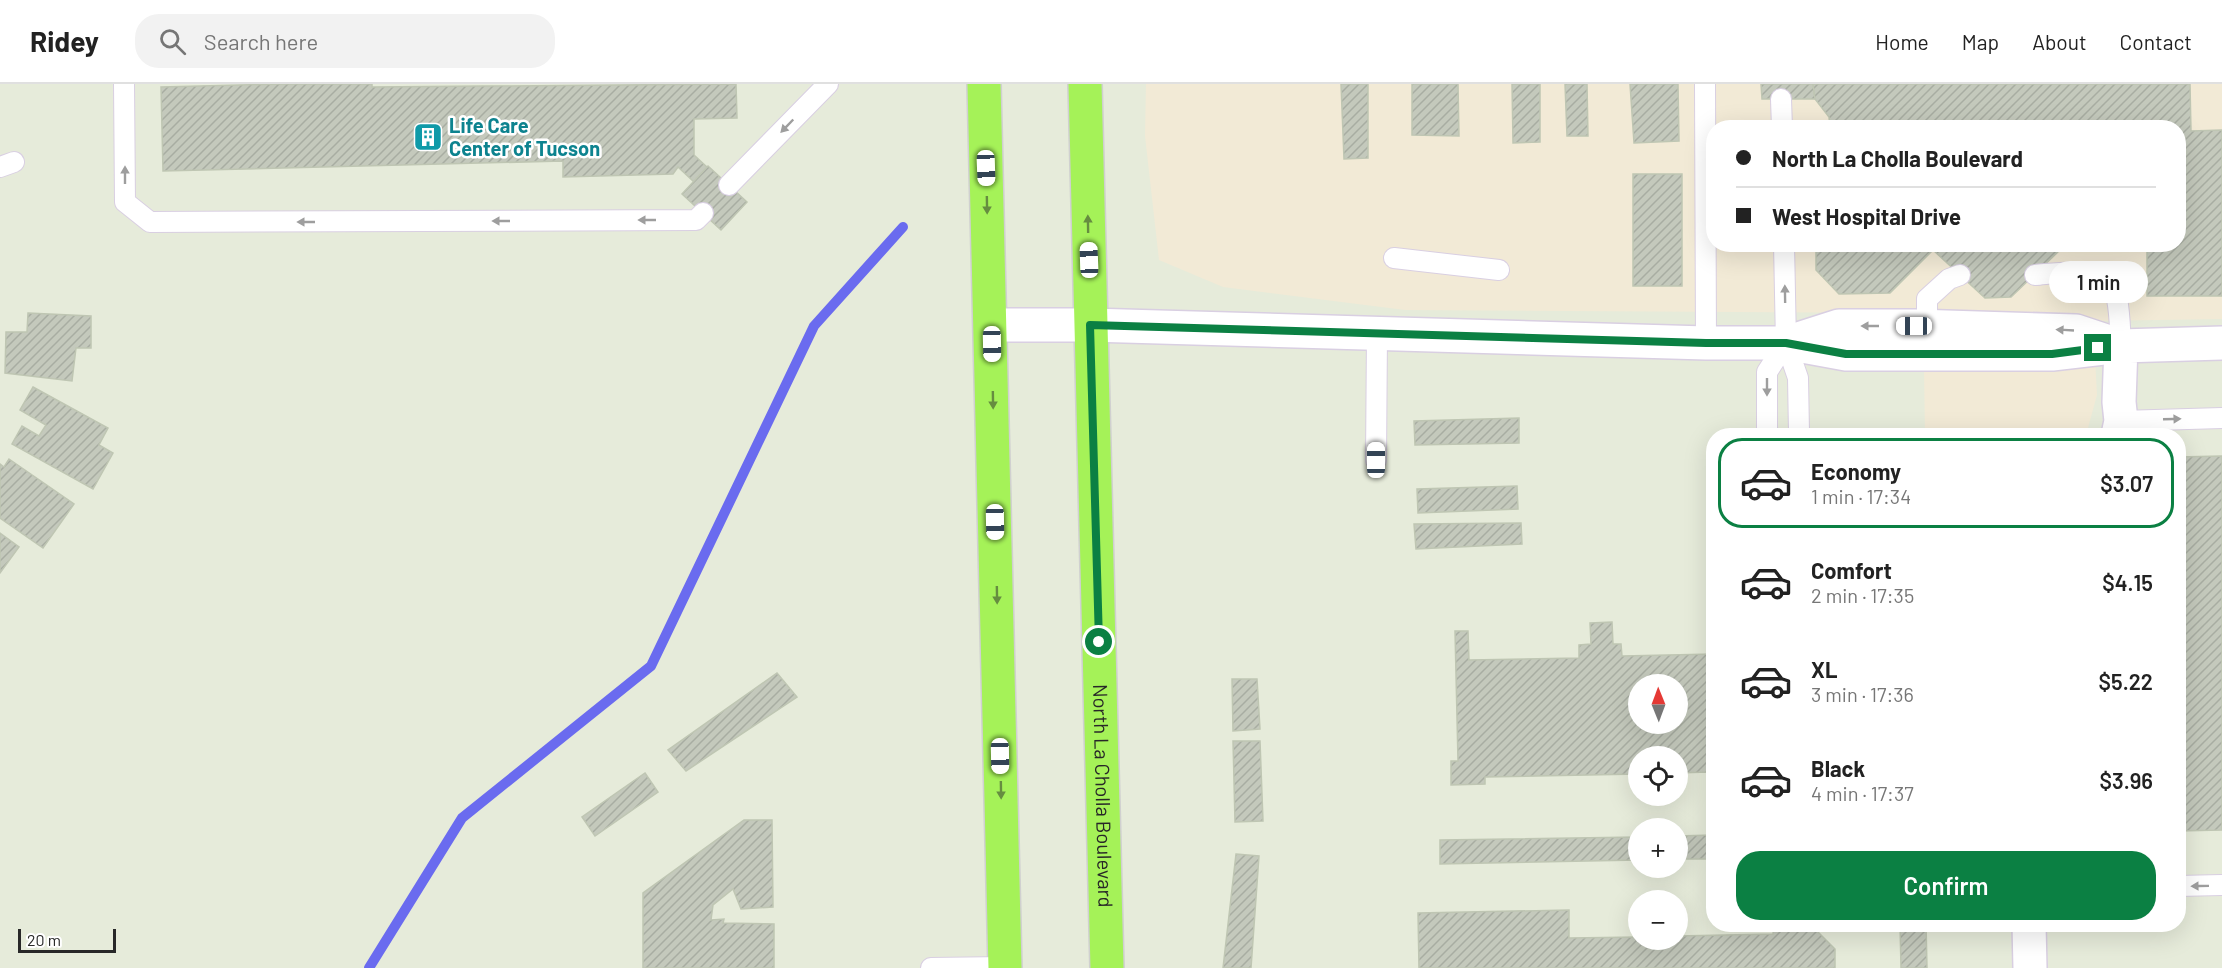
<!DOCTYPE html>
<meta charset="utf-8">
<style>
:root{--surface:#fff;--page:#f2f2f2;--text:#222;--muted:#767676;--line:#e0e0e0;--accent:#0b8043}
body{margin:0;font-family:Barlow,sans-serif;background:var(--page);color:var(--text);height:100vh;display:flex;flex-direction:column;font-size:22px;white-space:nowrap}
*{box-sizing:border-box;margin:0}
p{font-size:20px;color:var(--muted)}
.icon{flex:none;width:33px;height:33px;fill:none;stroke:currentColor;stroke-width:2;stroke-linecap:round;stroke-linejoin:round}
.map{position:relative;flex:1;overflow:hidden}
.details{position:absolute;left:1706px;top:344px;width:480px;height:504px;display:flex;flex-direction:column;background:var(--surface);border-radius:24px;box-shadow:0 6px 24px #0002}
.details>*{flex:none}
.banner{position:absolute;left:1706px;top:36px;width:480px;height:132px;border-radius:24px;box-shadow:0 6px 24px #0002;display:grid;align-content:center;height:132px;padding:0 30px;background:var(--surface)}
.needle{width:39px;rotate:359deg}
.buttons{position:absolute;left:1628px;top:590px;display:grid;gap:12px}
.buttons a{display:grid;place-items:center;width:60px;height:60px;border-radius:50%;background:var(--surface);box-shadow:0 6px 24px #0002;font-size:30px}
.scale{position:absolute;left:18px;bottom:15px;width:98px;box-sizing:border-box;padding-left:6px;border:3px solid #282828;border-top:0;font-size:16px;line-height:21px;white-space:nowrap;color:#282828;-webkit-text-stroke:4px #fff;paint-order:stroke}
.end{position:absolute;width:27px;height:27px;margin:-14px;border:8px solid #0b8043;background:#fff;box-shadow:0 0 0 3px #fff}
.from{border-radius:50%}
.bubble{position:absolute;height:42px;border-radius:21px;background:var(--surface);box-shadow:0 6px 24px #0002;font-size:20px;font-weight:600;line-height:42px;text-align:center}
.car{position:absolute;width:18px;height:36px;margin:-18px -9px;border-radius:8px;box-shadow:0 0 4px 2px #0007;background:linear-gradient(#fff 24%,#345 0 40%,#fff 0 76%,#345 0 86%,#fff 0)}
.banner b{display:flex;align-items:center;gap:21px;height:57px;font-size:22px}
.banner b+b{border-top:2px solid var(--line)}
.banner i{width:15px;height:15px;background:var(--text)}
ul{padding:10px 0 0;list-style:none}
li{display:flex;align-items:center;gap:18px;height:90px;margin:0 12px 9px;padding:0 18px;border:3px solid transparent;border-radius:24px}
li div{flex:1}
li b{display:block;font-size:22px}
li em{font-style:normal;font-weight:600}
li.on{border-color:var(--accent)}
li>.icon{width:54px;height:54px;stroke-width:1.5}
.action{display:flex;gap:12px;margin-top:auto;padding:12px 30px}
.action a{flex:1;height:69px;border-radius:24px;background:var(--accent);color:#fff;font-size:24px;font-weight:600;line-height:69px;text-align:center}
header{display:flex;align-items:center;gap:36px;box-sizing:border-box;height:84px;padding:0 30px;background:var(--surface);border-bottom:2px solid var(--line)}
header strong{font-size:28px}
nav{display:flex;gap:33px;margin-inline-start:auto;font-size:21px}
.search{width:420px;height:54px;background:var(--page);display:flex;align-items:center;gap:15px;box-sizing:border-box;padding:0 21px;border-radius:24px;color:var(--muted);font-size:22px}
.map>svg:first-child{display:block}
.medical{fill:#f2ead6;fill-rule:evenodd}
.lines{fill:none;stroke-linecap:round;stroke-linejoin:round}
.stream{stroke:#6a6bef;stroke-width:10}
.building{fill:url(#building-hatch);stroke:#bfc6b3;stroke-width:1.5;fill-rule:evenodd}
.service-casing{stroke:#d9cfe2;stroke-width:22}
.minor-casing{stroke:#d9cfe2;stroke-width:36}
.primary-casing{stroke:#d0d0d0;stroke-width:36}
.service{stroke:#fff;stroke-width:20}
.minor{stroke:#fff;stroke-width:33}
.primary{stroke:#a5f258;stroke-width:33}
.oneway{fill:#9e9e9e}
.oneway2{fill:#668d40}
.route{stroke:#0b8043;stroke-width:8}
.labels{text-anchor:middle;stroke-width:5;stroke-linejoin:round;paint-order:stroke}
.culture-label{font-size:20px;font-weight:bold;fill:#0d838f;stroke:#fff;text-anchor:start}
.street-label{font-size:20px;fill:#282828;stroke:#fff}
</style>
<header>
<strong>Ridey</strong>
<div class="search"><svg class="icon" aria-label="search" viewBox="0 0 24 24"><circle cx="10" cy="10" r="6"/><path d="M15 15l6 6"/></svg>Search here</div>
<nav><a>Home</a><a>Map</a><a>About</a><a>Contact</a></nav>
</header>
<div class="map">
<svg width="2222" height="884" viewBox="0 0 2222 884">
<defs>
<pattern id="building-hatch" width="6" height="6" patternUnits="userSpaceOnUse" patternTransform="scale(1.5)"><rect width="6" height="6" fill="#c4c9bc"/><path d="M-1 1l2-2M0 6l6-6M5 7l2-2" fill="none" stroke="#a8ada2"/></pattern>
</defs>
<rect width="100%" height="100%" fill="#e6ebda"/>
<path class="medical" d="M1146,0H2222V235L2093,237L2097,311L2086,351H1925L1924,285L1901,229L1405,226L1223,203L1159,176L1145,52ZM1713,44H2178V160H1713Z"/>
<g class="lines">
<polyline class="stream" points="369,884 462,734 651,582 814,242 903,143"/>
</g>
<g class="building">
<polygon points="280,0 372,0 372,3 736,0 737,34 694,35 694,71 708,84 694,98 678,83 673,90 563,93 563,77 163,87 161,3"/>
<polygon points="1341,0 1368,0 1368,74 1344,75"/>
<polygon points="1412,0 1458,0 1459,52 1412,51"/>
<polygon points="1512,0 1540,0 1540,58 1513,59"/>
<polygon points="1565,0 1587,0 1588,52 1567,52"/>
<polygon points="1630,0 1678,0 1679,57 1634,59"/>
<polygon points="1761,0 1813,0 1815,15 1762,15"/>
<polygon points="1813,0 2190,0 2191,47 2222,46 2222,212 2147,212 2147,160 2178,160 2178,44 1830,44 1829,33 1815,15"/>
<polygon points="708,82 747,118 721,146 682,110"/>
<rect x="1633" y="90" width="49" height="112"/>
<polygon points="1816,160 2135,160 2136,167 2060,166 2011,213 1985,214 1933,166 1890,209 1839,210 1816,186"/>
<polygon points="28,229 91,232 91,264 76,264 72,297 5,289 6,248 27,248"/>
<polygon points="33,303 108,344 99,361 113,369 93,405 12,360 22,342 39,352 46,341 20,326"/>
<polygon points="1519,334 1519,359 1415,361 1414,337"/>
<polygon points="2222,372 2222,746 2178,747 2178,373"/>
<polygon points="9,375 74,420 43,464 0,434 0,380 4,383"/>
<polygon points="1517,402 1518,425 1418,429 1417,405"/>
<polygon points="1521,439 1522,460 1416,465 1414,440"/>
<polygon points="0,449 19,463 0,489"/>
<path d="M1612,538L1613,560H1621L1622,572L1713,570V708H1709V688L1677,689V672H1638V690L1485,693V700L1451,701V677H1458L1455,547H1468L1469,576L1579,574V561L1591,560L1590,539ZM1638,600H1677V639H1638Z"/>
<polygon points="777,589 797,613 686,687 668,666"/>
<polygon points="1232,595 1257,595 1260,645 1233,647"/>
<polygon points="1233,657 1260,657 1263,737 1235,738"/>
<polygon points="645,689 658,708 595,752 582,733"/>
<polygon points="744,736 772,736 773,823 741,825 733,805 713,821 711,836 724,835 723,839 774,840 774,884 643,884 643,809"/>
<polygon points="1713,751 1713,775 1677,775 1677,752"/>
<polygon points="1638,753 1638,776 1440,780 1440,756"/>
<polygon points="1236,770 1259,772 1251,884 1223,884"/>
<polygon points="1569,826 1569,854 1638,853 1638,855 1677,855 1677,852 1773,850 1774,840 1810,840 1835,865 1835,884 1419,884 1418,829"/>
<polygon points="1900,840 1926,840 1927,884 1901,884"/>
</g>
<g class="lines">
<g class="service-casing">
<g id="service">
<polyline points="124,0 125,118 150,138 696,136 703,129"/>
<polyline points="1705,0 1706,259"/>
<polyline points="1781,15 1782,44"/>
<polyline points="0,83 14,78"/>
<polyline points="729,101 828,0"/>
<polyline points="1784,160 1786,259 1798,294 1799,349 1797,351"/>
<polyline points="1394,174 1499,186"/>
<path d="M2035,191C2061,189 2109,179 2117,215C2120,230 2120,246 2121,262"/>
<polyline points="1927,242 1927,215 1949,195 1960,191"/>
<polyline points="2121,337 2222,334"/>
<polyline points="1770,351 1767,348 1767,288 1786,259"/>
<polyline points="1376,376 1377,250"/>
<polyline points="2178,802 2222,801"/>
<polyline points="931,884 1005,883"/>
</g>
</g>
<g class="minor-casing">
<g id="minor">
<polyline points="991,241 1090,241 1706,259 1786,259 1846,270 2052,270 2121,262 2076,247 1915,242 1839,242 1786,259"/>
<polyline points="2118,351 2121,337 2119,318 2121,262 2222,259"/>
<polyline points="2029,840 2030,884"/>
</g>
</g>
<g class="primary-casing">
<g id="primary">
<polyline points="984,0 1005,884"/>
<path id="s1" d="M1085,0L1107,884"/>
</g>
</g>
<use href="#service" class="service"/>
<use href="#minor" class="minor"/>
<use href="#primary" class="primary"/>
</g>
<defs><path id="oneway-solid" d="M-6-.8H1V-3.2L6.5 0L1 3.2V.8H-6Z" transform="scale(1.5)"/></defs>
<g class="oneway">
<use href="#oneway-solid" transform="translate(787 42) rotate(134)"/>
<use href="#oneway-solid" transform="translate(125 91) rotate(-90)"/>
<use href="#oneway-solid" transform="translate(647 136) rotate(180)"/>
<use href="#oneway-solid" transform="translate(501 137) rotate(180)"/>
<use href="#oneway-solid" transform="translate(306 138) rotate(180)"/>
<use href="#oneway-solid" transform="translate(1785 210) rotate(-91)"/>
<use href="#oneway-solid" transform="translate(1870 242) rotate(-180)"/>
<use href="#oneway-solid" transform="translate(2065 246) rotate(-177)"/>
<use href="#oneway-solid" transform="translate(1767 303) rotate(90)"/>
<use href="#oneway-solid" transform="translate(2172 335) rotate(-2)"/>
<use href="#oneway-solid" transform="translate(2200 802) rotate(179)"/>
</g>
<g class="oneway2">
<use href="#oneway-solid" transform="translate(987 121) rotate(89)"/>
<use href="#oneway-solid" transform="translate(1088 140) rotate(-91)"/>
<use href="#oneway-solid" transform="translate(993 316) rotate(89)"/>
<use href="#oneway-solid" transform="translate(997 511) rotate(89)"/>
<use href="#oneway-solid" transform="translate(1001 706) rotate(89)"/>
</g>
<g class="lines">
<polyline class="route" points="1099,558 1090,241 1706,259 1786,259 1846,270 2052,270 2098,264"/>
</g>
<defs>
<g id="building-square" transform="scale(1.5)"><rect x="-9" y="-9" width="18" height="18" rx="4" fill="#0f9aa8" stroke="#fff"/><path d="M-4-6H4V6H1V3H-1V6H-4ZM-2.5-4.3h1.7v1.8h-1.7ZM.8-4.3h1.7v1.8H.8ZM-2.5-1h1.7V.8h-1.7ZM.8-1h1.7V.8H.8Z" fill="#fff"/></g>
</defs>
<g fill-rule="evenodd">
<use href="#building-square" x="428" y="53"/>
</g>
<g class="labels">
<g class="culture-label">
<text x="449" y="49">Life Care<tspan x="449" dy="23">Center of Tucson</tspan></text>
</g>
<g class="street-label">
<text dy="7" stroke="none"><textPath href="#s1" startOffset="712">North La Cholla Boulevard</textPath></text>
</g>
</g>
</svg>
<div class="buttons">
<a><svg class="needle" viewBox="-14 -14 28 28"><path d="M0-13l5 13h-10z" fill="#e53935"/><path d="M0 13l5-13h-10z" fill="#767676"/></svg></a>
<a><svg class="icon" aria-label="locate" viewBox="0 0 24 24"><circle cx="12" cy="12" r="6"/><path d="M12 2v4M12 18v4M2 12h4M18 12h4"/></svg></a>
<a>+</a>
<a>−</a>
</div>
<div class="scale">20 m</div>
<i class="end from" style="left:1099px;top:558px"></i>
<i class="end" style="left:2098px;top:264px"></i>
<div class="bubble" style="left:2049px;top:177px;width:99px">1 min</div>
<i class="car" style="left:986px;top:84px;rotate:178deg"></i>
<i class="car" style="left:1089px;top:176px;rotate:358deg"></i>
<i class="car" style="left:1914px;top:242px;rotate:270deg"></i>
<i class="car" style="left:992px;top:260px;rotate:179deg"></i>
<i class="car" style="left:1376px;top:376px;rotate:0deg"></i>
<i class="car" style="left:995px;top:438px;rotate:179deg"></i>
<i class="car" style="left:1000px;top:672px;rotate:179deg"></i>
<div class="banner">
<b><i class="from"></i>North La Cholla Boulevard</b>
<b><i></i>West Hospital Drive</b>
</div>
<section class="details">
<ul>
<li class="on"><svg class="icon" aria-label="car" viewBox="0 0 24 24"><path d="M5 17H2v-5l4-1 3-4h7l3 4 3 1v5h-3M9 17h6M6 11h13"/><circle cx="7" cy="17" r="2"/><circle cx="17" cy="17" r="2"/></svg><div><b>Economy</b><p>1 min · 17:34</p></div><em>$3.07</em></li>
<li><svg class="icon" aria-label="car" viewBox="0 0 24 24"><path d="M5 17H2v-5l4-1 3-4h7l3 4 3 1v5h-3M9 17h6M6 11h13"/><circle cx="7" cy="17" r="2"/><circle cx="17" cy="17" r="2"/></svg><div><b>Comfort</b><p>2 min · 17:35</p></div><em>$4.15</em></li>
<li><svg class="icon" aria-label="car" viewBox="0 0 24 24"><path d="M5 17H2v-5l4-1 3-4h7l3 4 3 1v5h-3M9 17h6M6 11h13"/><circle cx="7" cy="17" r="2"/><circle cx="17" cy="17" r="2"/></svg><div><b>XL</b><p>3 min · 17:36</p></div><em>$5.22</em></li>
<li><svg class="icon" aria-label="car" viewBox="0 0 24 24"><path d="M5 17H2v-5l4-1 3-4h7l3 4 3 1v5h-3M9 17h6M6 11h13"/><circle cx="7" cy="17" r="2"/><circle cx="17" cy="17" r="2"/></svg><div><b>Black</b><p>4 min · 17:37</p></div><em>$3.96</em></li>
</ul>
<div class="action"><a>Confirm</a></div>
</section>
</div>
